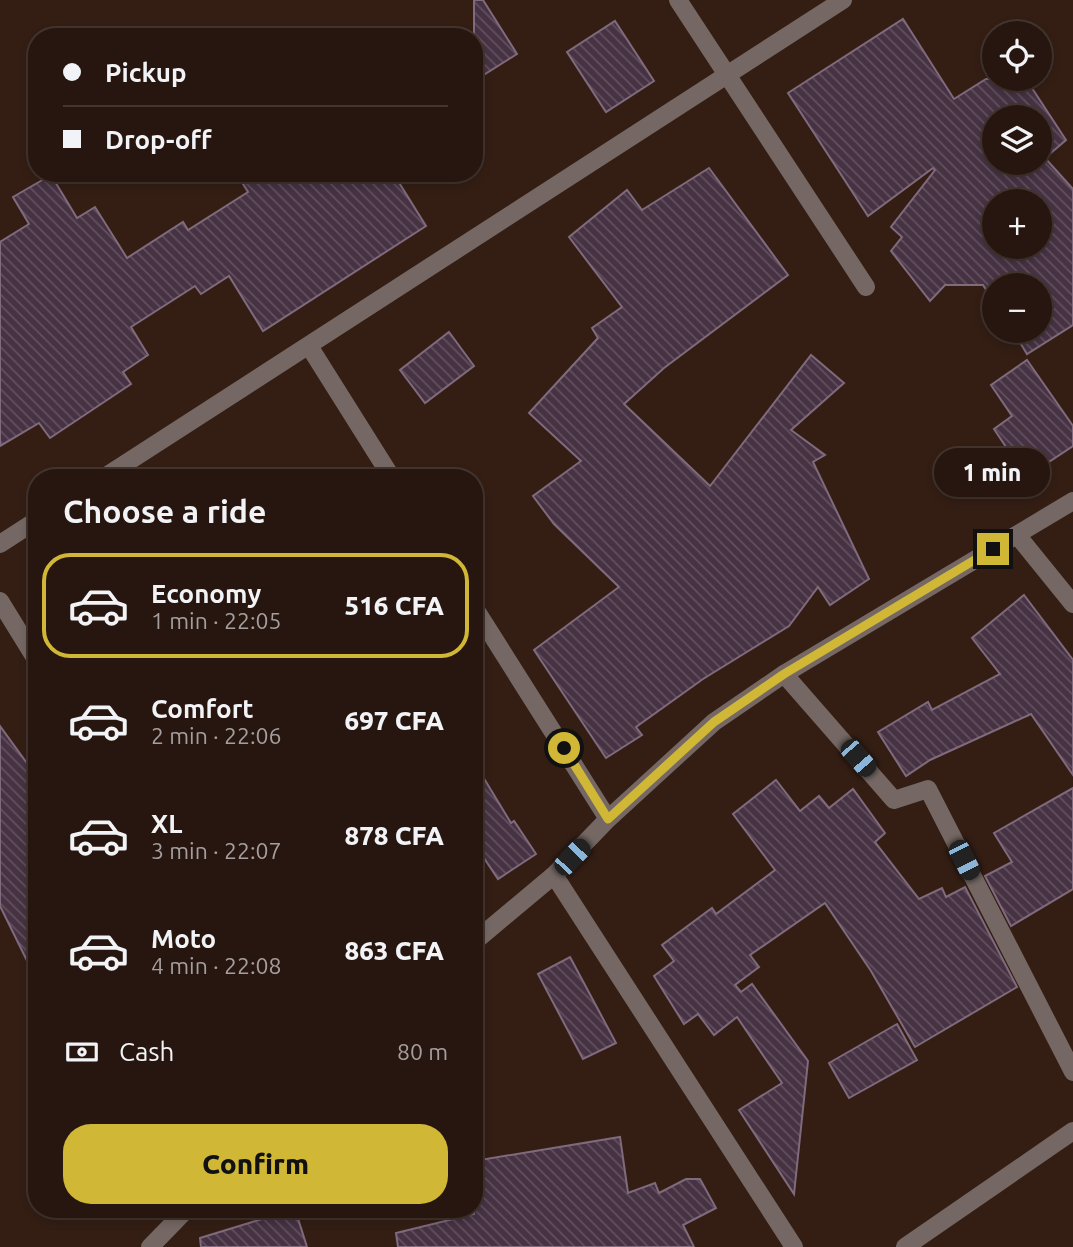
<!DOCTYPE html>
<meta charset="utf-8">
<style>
:root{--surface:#27160f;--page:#2f1f18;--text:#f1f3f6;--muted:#a49f9e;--line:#43352f;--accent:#d1b736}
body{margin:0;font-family:Ubuntu,sans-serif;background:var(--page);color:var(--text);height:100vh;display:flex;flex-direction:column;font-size:26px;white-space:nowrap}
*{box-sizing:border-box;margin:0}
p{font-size:23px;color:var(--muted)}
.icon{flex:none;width:38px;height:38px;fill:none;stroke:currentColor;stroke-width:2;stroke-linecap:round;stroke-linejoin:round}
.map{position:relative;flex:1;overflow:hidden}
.drawer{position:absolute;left:28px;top:469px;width:455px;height:749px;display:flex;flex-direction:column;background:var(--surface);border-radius:28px;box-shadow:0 4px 10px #0003,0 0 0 2px var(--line)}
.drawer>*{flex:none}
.guide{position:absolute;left:28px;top:28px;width:455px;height:154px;border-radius:28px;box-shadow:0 4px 10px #0003,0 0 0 2px var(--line);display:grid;align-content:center;height:154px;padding:0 35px;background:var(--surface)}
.fabs{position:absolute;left:982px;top:21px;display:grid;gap:14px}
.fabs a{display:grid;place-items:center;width:70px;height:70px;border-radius:50%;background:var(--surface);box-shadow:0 4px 10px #0003,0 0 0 2px var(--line);font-size:35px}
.end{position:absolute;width:32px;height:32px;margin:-16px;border:9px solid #d1b736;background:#111;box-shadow:0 0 0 4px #111}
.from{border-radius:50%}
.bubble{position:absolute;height:49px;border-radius:24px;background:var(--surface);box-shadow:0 4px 10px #0003,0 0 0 2px var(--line);font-size:23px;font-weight:800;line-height:49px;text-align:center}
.car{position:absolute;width:21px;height:42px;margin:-21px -10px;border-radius:9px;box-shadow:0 0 5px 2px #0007;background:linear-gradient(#222 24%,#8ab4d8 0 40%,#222 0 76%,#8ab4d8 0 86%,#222 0)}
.guide b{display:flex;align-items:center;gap:24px;height:66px;font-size:26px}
.guide b+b{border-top:2px solid var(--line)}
.guide i{width:18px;height:18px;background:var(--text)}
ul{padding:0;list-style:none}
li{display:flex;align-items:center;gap:21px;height:105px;margin:0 14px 10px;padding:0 21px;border:4px solid transparent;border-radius:28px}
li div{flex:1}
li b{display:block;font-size:26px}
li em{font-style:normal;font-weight:800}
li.selected{border-color:var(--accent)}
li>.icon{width:63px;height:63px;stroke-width:1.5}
h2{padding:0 35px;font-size:32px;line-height:84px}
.pay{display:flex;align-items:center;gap:18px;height:77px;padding:0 35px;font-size:26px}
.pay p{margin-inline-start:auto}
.cta{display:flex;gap:14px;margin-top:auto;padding:14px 35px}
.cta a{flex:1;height:80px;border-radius:28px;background:var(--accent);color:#111;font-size:28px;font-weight:800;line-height:80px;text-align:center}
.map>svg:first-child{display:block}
.building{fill:url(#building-back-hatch);stroke:#806a7d;stroke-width:2;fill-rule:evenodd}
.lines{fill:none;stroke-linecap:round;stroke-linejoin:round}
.minor{stroke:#756864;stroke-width:18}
.route{stroke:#d1b736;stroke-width:9}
</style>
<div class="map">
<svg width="1073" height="1247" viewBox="0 0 1073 1247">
<defs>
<pattern id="building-back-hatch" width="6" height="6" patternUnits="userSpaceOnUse" patternTransform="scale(1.75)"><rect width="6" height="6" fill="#463243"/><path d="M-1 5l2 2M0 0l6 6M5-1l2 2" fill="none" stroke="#61505e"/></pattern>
</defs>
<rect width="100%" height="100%" fill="#341e14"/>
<g class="building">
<polygon points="474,0 483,0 517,54 474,81"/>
<path d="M903,19L954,99L986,79H1026L1066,140L1045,158L1073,189V325L1027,354L1013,331H1040V285H994V302L983,285H945L930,301L891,251L902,237L891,227L935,170L933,168L868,216L788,93ZM994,117H1040V163H994ZM994,201H1040V247H994Z"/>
<polygon points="615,21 654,81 606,112 567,52"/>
<polygon points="709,168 788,275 664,368 624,404 710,486 811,355 844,383 791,430 825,455 813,462 869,579 830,605 818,587 789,626 703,679 636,727 642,735 606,758 534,650 619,587 554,524 533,496 581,461 529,413 598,338 592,328 622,307 569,237 627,190 642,210"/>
<polygon points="236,173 393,173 426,226 263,331 229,276 201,294 195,286 131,327 148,355 123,372 131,384 50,438 39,423 0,446 0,242 29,224 13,197 51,175 77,218 95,207 127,258 183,222 188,230 248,192"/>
<polygon points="449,332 474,366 425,403 400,370"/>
<polygon points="1027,360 1073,426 1073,446 1026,477 994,429 1012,416 991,385"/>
<polygon points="1024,595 1073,660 1073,775 1031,714 930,760 906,776 878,732 928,702 932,710 1000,674 972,638"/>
<polygon points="0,726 37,777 37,981 0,906"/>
<polygon points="474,762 511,823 514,821 536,854 498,879 474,843"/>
<polygon points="776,780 800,811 819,796 829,808 853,789 885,833 875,842 919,899 942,888 946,897 965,887 1017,987 915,1047 871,971 825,903 750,955 759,967 735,985 741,992 752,984 808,1061 794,1194 739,1110 782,1083 737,1017 714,1035 698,1014 684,1024 654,976 674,961 662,945 712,908 716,914 775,870 733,814"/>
<polygon points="1073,788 1073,889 1011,926 985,876 1012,862 994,833"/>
<polygon points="570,957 616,1043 583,1059 538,974"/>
<polygon points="897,1024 917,1060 849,1098 829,1063"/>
<polygon points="620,1137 628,1193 655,1183 659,1193 686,1179 700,1179 716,1208 683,1225 694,1247 398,1247 396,1233 474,1214 474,1161"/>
<polygon points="295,1209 307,1247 201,1247 200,1238"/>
</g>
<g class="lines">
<g class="minor">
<polyline points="678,0 866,287"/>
<polyline points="309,346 392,478"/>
<polyline points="103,478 843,0"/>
<polyline points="1017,535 1073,604"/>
<polyline points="0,544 37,520"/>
<polyline points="0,601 37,661"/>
<polyline points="474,607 608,819"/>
<polyline points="784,674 894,800 928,789 1073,1072"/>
<polyline points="554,875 794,1247"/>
<polyline points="474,942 554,875 608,819 714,722 784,674 1073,501"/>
<polyline points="150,1247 187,1209"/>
<polyline points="905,1247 1073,1131"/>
</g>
</g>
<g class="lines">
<polyline class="route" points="564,748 608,819 714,722 784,674 993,549"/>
</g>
</svg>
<div class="fabs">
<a><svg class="icon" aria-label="locate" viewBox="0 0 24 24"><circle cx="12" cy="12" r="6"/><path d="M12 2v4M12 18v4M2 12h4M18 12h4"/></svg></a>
<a><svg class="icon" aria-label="layers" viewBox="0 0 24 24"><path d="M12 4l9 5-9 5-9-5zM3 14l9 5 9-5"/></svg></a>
<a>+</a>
<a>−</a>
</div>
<i class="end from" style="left:564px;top:748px"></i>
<i class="end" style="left:993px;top:549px"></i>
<div class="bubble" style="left:934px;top:448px;width:116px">1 min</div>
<i class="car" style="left:858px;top:758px;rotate:139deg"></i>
<i class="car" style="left:572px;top:857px;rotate:44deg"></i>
<i class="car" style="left:964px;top:860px;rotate:153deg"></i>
<div class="guide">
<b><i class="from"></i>Pickup</b>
<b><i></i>Drop-off</b>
</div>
<section class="drawer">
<h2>Choose a ride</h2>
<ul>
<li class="selected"><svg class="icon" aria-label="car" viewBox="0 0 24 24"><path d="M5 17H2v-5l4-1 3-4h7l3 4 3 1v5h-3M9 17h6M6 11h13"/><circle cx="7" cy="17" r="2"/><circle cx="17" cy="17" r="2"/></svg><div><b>Economy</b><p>1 min · 22:05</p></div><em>516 CFA</em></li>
<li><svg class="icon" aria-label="car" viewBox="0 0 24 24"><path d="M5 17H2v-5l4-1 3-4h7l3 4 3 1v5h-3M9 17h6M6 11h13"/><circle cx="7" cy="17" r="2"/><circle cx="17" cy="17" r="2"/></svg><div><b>Comfort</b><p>2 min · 22:06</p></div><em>697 CFA</em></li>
<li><svg class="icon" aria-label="car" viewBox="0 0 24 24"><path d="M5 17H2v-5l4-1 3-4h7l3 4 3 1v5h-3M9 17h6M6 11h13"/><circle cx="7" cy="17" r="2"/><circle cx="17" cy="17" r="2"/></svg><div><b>XL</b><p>3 min · 22:07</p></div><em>878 CFA</em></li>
<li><svg class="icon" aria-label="car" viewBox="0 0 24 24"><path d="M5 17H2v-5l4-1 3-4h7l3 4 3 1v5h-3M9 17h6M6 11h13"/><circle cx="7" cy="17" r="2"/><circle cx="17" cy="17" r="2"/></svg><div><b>Moto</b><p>4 min · 22:08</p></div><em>863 CFA</em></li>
</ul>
<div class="pay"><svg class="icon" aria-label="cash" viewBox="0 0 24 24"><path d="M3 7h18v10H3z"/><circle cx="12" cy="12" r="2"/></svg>Cash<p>80 m</p></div>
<div class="cta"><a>Confirm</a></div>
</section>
</div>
